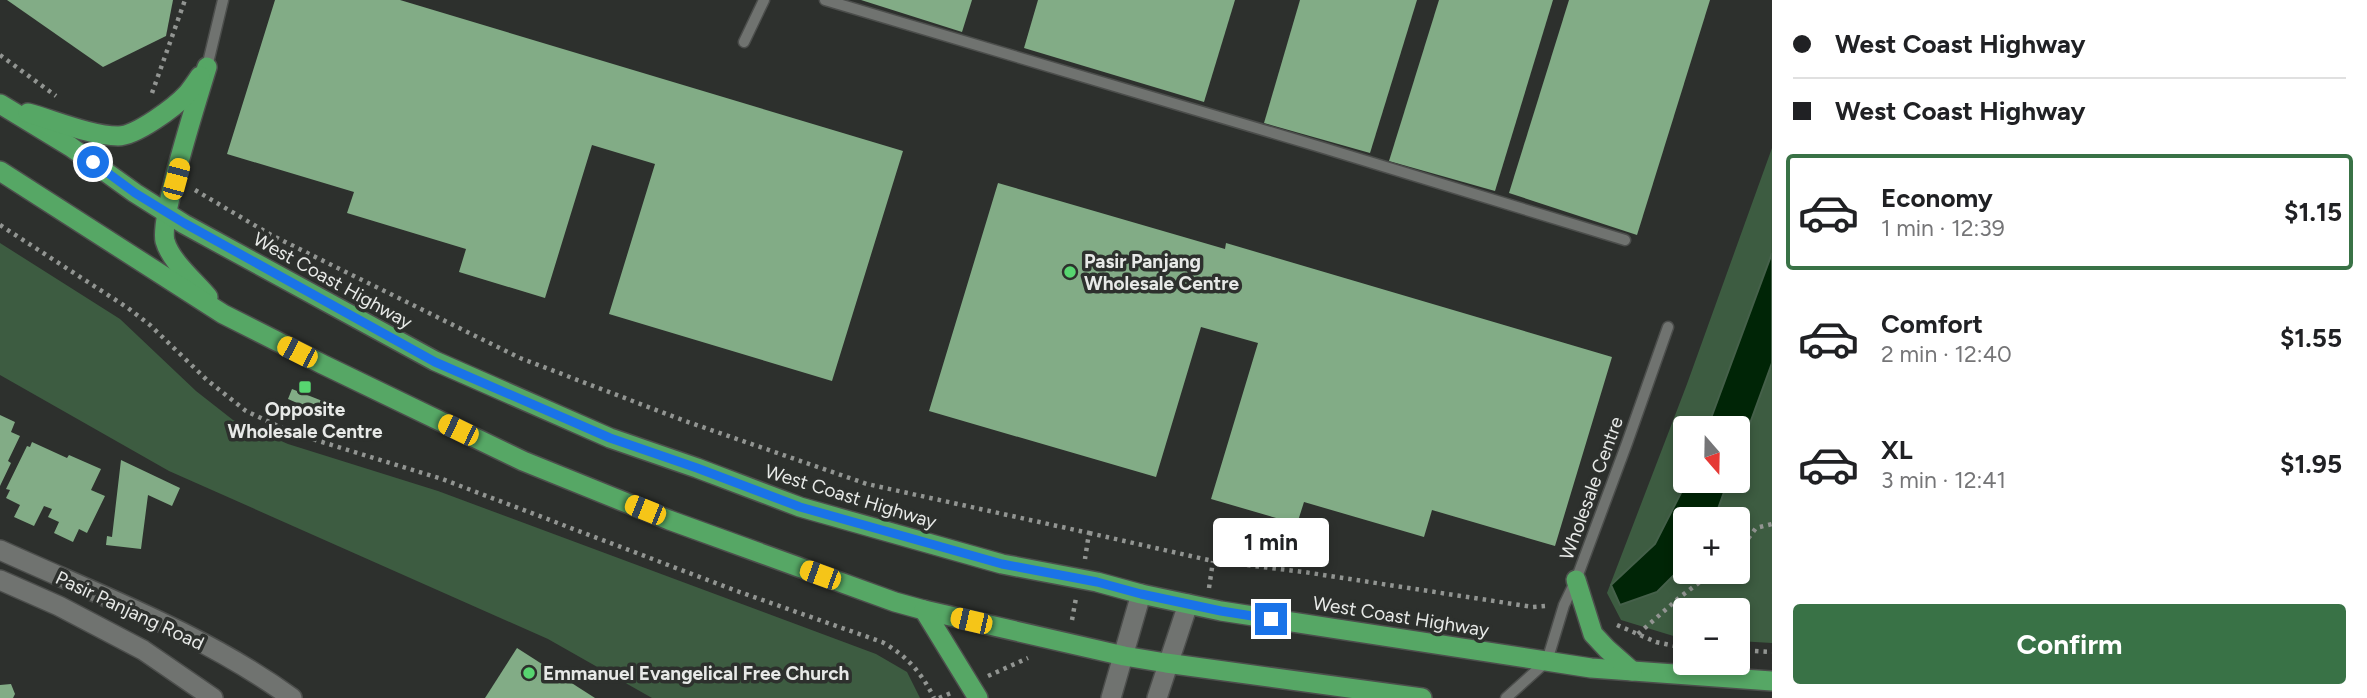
<!DOCTYPE html>
<meta charset="utf-8">
<style>
:root{--surface:#fff;--page:#f2f2f2;--text:#202124;--muted:#757577;--line:#e0e0e0;--accent:#397246}
body{margin:0;font-family:Figtree,sans-serif;background:var(--page);color:var(--text);height:100vh;display:flex;flex-direction:column;font-size:26px;white-space:nowrap}
*{box-sizing:border-box;margin:0}
p{font-size:23px;color:var(--muted)}
.icon{flex:none;width:38px;height:38px;fill:none;stroke:currentColor;stroke-width:2;stroke-linecap:round;stroke-linejoin:round}
.map{position:relative;flex:1;overflow:hidden}
.side{display:flex;flex-direction:column;background:var(--surface);width:595px}
.side>*{flex:none}
.banner{display:grid;align-content:center;height:154px;padding:0 21px;background:var(--surface)}
.needle{width:46px;rotate:160deg}
.buttons{position:absolute;left:1673px;top:416px;display:grid;gap:14px}
.buttons a{display:grid;place-items:center;width:77px;height:77px;border-radius:7px;background:var(--surface);box-shadow:0 4px 10px #0003;font-size:35px}
.end{position:absolute;width:32px;height:32px;margin:-16px;border:9px solid #1a73e8;background:#fff;box-shadow:0 0 0 4px #fff}
.from{border-radius:50%}
.bubble{position:absolute;height:49px;border-radius:7px;background:var(--surface);box-shadow:0 4px 10px #0003;font-size:23px;font-weight:700;line-height:49px;text-align:center}
.car{position:absolute;width:21px;height:42px;margin:-21px -10px;border-radius:9px;box-shadow:0 0 5px 2px #0007;background:linear-gradient(#f5c518 24%,#345 0 40%,#f5c518 0 76%,#345 0 86%,#f5c518 0)}
.banner b{display:flex;align-items:center;gap:24px;height:66px;font-size:26px}
.banner b+b{border-top:2px solid var(--line)}
.banner i{width:18px;height:18px;background:var(--text)}
ul{padding:0;list-style:none}
li{display:flex;align-items:center;gap:21px;height:116px;margin:0 14px 10px;padding:0 7px;border:4px solid transparent;border-radius:7px}
li div{flex:1}
li b{display:block;font-size:26px}
li em{font-style:normal;font-weight:700}
li.current{border-color:var(--accent)}
li>.icon{width:63px;height:63px;stroke-width:1.5}
.cta{display:flex;gap:14px;margin-top:auto;padding:14px 21px}
.cta a{flex:1;height:80px;border-radius:7px;background:var(--accent);color:#fff;font-size:28px;font-weight:700;line-height:80px;text-align:center}
main{display:flex;flex:1;min-height:0}
.map>svg:first-child{display:block}
.green{fill:#3d5c41;fill-rule:evenodd}
.water{fill:#002506;stroke:#45604a;stroke-width:2}
.building{fill:#82ac86}
.lines{fill:none;stroke-linecap:round;stroke-linejoin:round}
.service-casing{stroke:#4c4e4c;stroke-width:13}
.minor-casing{stroke:#4c4e4c;stroke-width:22}
.secondary-casing{stroke:#4c4e4c;stroke-width:22}
.trunk-casing{stroke:#4c4e4c;stroke-width:22}
.path{stroke:#929592;stroke-width:4.5;stroke-dasharray:3.5 5;stroke-linecap:butt}
.service{stroke:#707370;stroke-width:10}
.minor{stroke:#707370;stroke-width:19}
.secondary{stroke:#707370;stroke-width:19}
.trunk{stroke:#56a765;stroke-width:19}
.route{stroke:#1a73e8;stroke-width:9}
.poi-dot{fill:#57d570;stroke:#2d302d;stroke-width:2.5}
.labels{text-anchor:middle;stroke-width:7;stroke-linejoin:round;paint-order:stroke}
.poi-label{font-size:19px;font-weight:bold;fill:#e7e9e7;stroke:#2d302d;text-anchor:start}
.street-label{font-size:19px;fill:#e7e9e7;stroke:#2d302d}
</style>
<main>
<div class="map">
<svg width="1772" height="698" viewBox="0 0 1772 698">
<rect width="100%" height="100%" fill="#2d302d"/>
<g class="green">
<path d="M1772,148V643L1738,641V611H1685V638H1680L1621,620L1607,593L1687,384ZM1685,429H1738V481H1685ZM1685,520H1738V572H1685Z"/>
<polygon points="0,243 120,319 196,391 233,420 288,444 438,491 876,654 907,672 920,698 652,698 548,639 169,471 0,375"/>
</g>
<g class="water">
<polygon points="1772,253 1772,363 1738,456 1738,429 1707,429"/>
<polygon points="1687,481 1728,481 1714,520 1685,520 1685,564 1657,592 1620,605 1611,585 1655,544"/>
</g>
<g class="building">
<polygon points="7,0 173,0 166,36 103,67"/>
<polygon points="275,0 400,0 903,151 832,381 609,314 655,164 592,145 545,298 459,272 466,249 347,213 354,192 227,154"/>
<polygon points="861,0 972,0 962,32"/>
<polygon points="1038,0 1235,0 1204,102 1024,48"/>
<polygon points="1300,0 1417,0 1370,153 1264,123"/>
<polygon points="1439,0 1553,0 1495,191 1389,161"/>
<polygon points="1569,0 1710,0 1637,235 1509,193"/>
<polygon points="998,183 1225,249 1226,243 1612,357 1555,546 1432,510 1424,537 1304,502 1297,524 1211,499 1258,343 1201,327 1156,477 929,411"/>
<polygon points="292,389 325,402 320,413 288,399"/>
<polygon points="0,415 15,422 11,432 20,436 8,461 11,463 0,486"/>
<polygon points="32,442 67,458 69,455 101,469 91,490 105,496 87,533 79,529 73,542 54,533 59,522 48,517 52,509 44,506 34,526 14,517 20,505 6,498 10,490 6,489 27,446 30,447"/>
<polygon points="121,460 180,488 172,506 148,495 141,549 106,545 107,536 112,537"/>
<polygon points="517,648 595,698 485,698"/>
<polygon points="11,684 15,694 13,698 0,698 0,685"/>
</g>
<g class="lines">
<g class="service-casing">
<g id="service">
<polyline points="825,0 1317,146 1625,240"/>
<polyline points="744,42 764,0"/>
<polyline points="207,67 223,0"/>
<polyline points="1506,698 1547,661 1564,605 1576,580 1627,443 1668,327"/>
</g>
</g>
<g class="minor-casing">
<g id="minor">
<polyline points="1111,698 1141,594"/>
<polyline points="1157,698 1188,604"/>
</g>
</g>
<g class="secondary-casing">
<g id="secondary">
<path d="M0,550C99,595 204,634 292,698"/>
<polyline points="0,580 59,606 143,650 213,698"/>
</g>
</g>
<g class="trunk-casing">
<g id="trunk">
<path d="M207,67C198,97 159,218 165,241C171,262 195,281 208,297"/>
<polyline points="0,104 71,147 135,193 184,224 435,361 610,438 697,468 800,507 1002,564 1097,582 1141,594 1221,611 1591,668 1772,681"/>
<path d="M28,113C54,120 91,136 118,136C136,136 175,107 187,94C192,88 196,82 200,76"/>
<polyline points="0,171 223,314 322,364 523,461 669,520 895,602 924,610 1124,656 1166,663 1422,698"/>
<polyline points="1576,580 1593,634 1607,649 1632,671"/>
<polyline points="924,610 978,698"/>
</g>
</g>
<g class="path">
<polyline points="0,55 56,96"/>
<polyline points="152,93 185,0"/>
<polyline points="195,190 271,235 520,358 685,421 867,484 1089,533 1085,559"/>
<path d="M0,225L128,308L150,325L207,380L246,411L293,433L442,479L734,590L882,642C906,655 922,673 934,698"/>
<polyline points="1089,533 1213,561 1304,572 1533,607 1545,606"/>
<polyline points="1738,552 1756,528 1772,524"/>
<polyline points="1209,588 1213,561"/>
<polyline points="1072,620 1076,598"/>
<polyline points="1617,625 1656,642 1685,648"/>
<polyline points="1638,634 1680,597 1713,572"/>
<polyline points="1738,650 1772,652"/>
<polyline points="988,676 1028,658"/>
<polyline points="939,698 951,693"/>
</g>
<use href="#service" class="service"/>
<use href="#minor" class="minor"/>
<use href="#secondary" class="secondary"/>
<use href="#trunk" class="trunk"/>
</g>
<g class="lines">
<polyline class="route" points="93,162 135,193 184,223 435,362 610,438 697,468 800,507 1002,564 1097,582 1141,594 1221,611 1271,619"/>
</g>
<g class="poi-dot">
<circle cx="1070" cy="272" r="7"/>
<rect x="298" y="380" width="14" height="14" rx="3.5"/>
<circle cx="529" cy="673" r="7"/>
</g>
<g class="labels">
<g class="poi-label">
<text x="1084" y="268">Pasir Panjang<tspan x="1084" dy="22">Wholesale Centre</tspan></text>
<text x="305" y="416" text-anchor="middle">Opposite<tspan x="305" dy="22">Wholesale Centre</tspan></text>
<text x="543" y="680">Emmanuel Evangelical Free Church</text>
</g>
<g class="street-label">
<text transform="translate(333 280) rotate(29)" y="7">West Coast Highway</text>
<text transform="translate(1591 488) rotate(-70)" y="7">Wholesale Centre</text>
<text transform="translate(851 496) rotate(17)" y="7">West Coast Highway</text>
<text transform="translate(130 610) rotate(25)" y="7">Pasir Panjang Road</text>
<text transform="translate(1401 616) rotate(9)" y="7">West Coast Highway</text>
</g>
</g>
</svg>
<div class="buttons">
<a><svg class="needle" viewBox="-14 -14 28 28"><path d="M0-13l5 13h-10z" fill="#e53935"/><path d="M0 13l5-13h-10z" fill="#757577"/></svg></a>
<a>+</a>
<a>−</a>
</div>
<i class="end from" style="left:93px;top:162px"></i>
<i class="end" style="left:1271px;top:619px"></i>
<div class="bubble" style="left:1213px;top:518px;width:116px">1 min</div>
<i class="car" style="left:176px;top:179px;rotate:15deg"></i>
<i class="car" style="left:297px;top:352px;rotate:297deg"></i>
<i class="car" style="left:458px;top:430px;rotate:296deg"></i>
<i class="car" style="left:645px;top:510px;rotate:292deg"></i>
<i class="car" style="left:820px;top:575px;rotate:290deg"></i>
<i class="car" style="left:971px;top:621px;rotate:283deg"></i>
</div>
<section class="side">
<div class="banner">
<b><i class="from"></i>West Coast Highway</b>
<b><i></i>West Coast Highway</b>
</div>
<ul>
<li class="current"><svg class="icon" aria-label="car" viewBox="0 0 24 24"><path d="M5 17H2v-5l4-1 3-4h7l3 4 3 1v5h-3M9 17h6M6 11h13"/><circle cx="7" cy="17" r="2"/><circle cx="17" cy="17" r="2"/></svg><div><b>Economy</b><p>1 min · 12:39</p></div><em>$1.15</em></li>
<li><svg class="icon" aria-label="car" viewBox="0 0 24 24"><path d="M5 17H2v-5l4-1 3-4h7l3 4 3 1v5h-3M9 17h6M6 11h13"/><circle cx="7" cy="17" r="2"/><circle cx="17" cy="17" r="2"/></svg><div><b>Comfort</b><p>2 min · 12:40</p></div><em>$1.55</em></li>
<li><svg class="icon" aria-label="car" viewBox="0 0 24 24"><path d="M5 17H2v-5l4-1 3-4h7l3 4 3 1v5h-3M9 17h6M6 11h13"/><circle cx="7" cy="17" r="2"/><circle cx="17" cy="17" r="2"/></svg><div><b>XL</b><p>3 min · 12:41</p></div><em>$1.95</em></li>
</ul>
<div class="cta"><a>Confirm</a></div>
</section>
</main>
